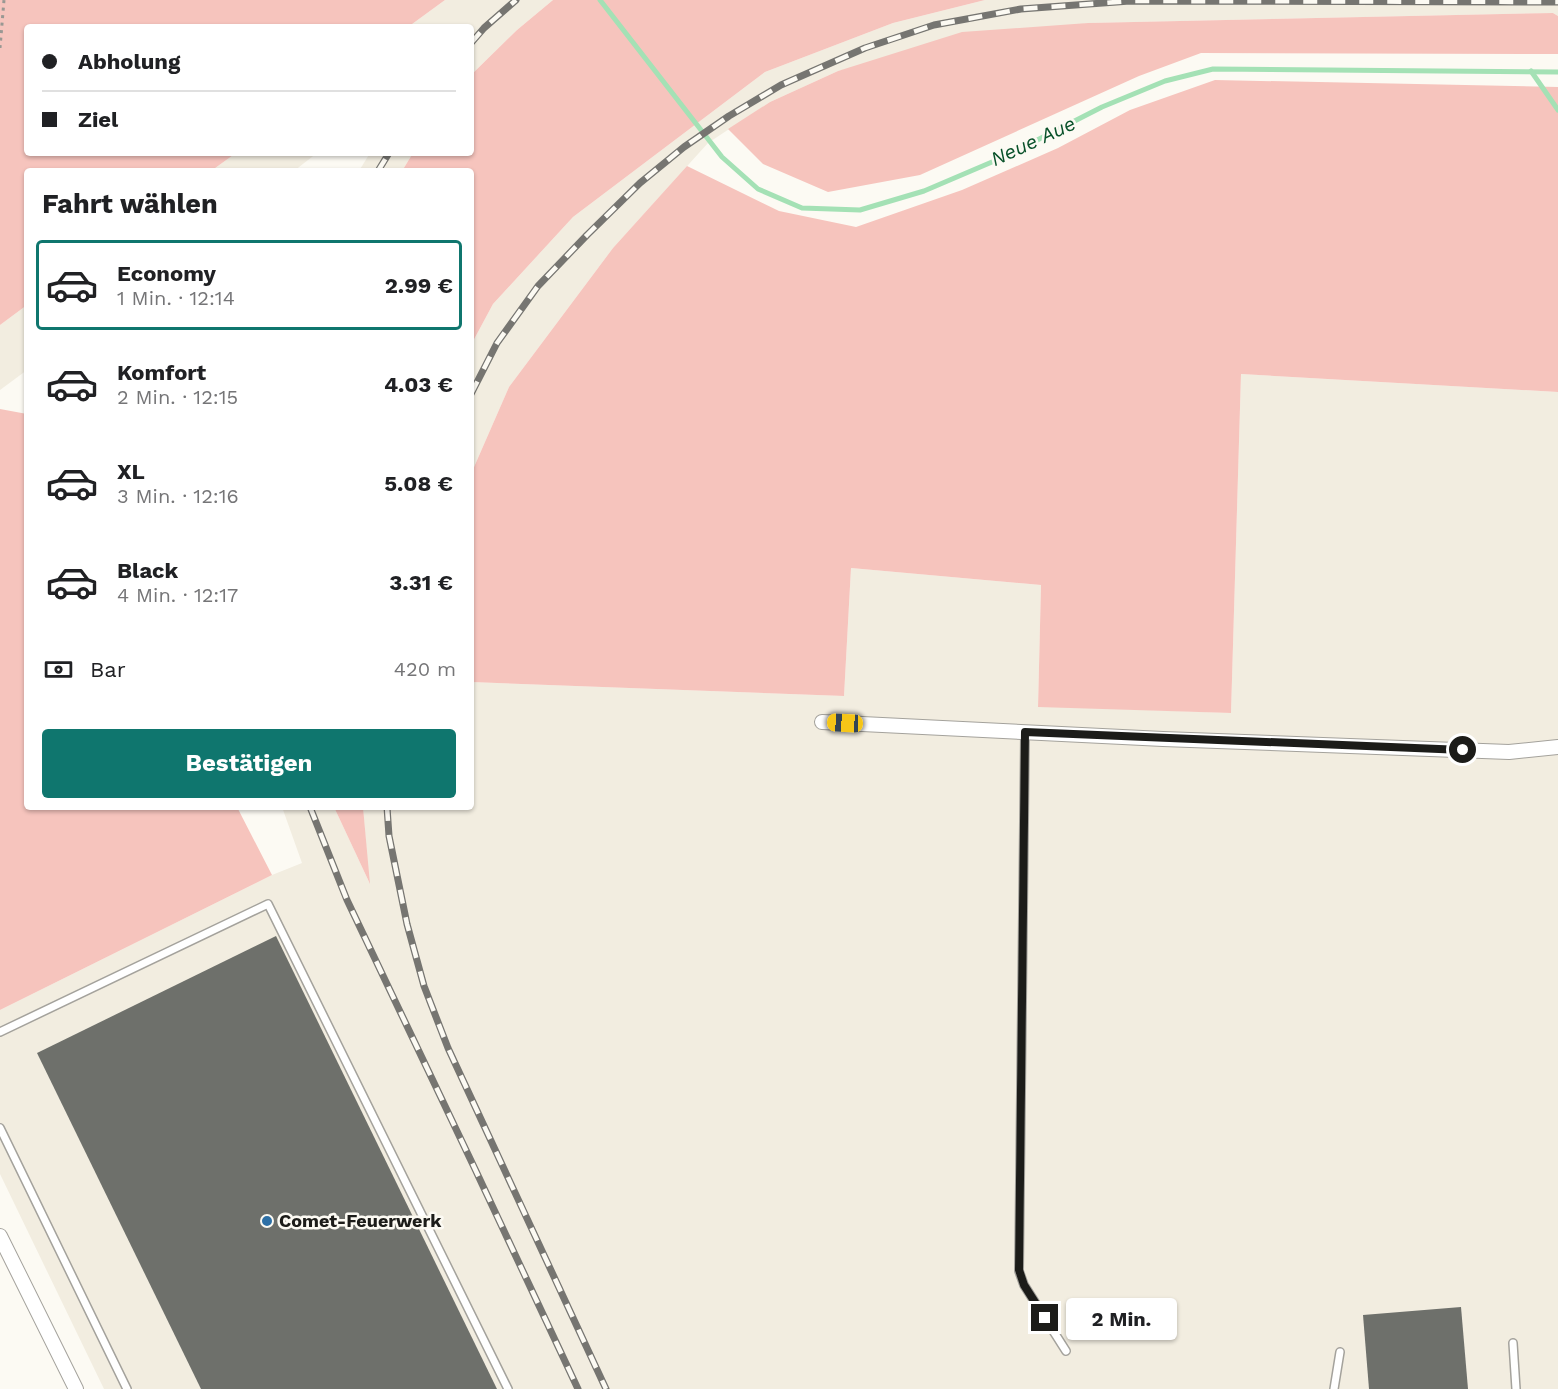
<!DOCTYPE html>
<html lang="de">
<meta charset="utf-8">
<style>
:root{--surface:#fff;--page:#f6f6f6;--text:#202124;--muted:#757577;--line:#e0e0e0;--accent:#0f766e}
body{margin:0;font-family:"Work Sans",sans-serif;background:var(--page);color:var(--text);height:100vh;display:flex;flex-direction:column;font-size:22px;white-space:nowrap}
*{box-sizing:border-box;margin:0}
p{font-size:20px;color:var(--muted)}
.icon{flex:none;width:33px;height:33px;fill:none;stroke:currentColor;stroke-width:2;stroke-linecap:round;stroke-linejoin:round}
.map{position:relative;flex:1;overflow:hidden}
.side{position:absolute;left:24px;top:168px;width:450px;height:642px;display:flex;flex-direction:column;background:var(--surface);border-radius:6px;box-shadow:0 2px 4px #0004}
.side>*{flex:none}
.hud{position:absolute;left:24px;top:24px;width:450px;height:132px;border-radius:6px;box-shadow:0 2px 4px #0004;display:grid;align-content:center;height:132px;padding:0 18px;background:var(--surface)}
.end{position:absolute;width:27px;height:27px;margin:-14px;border:8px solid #1c1c19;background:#fff;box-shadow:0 0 0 3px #fff}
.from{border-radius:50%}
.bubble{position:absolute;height:42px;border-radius:6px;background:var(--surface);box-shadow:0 2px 4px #0004;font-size:20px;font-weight:700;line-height:42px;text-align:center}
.car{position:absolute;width:18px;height:36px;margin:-18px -9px;border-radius:8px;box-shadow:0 0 4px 2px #0007;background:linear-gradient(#f5c518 24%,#345 0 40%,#f5c518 0 76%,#345 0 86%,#f5c518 0)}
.hud b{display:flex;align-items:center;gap:21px;height:57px;font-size:22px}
.hud b+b{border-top:2px solid var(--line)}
.hud i{width:15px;height:15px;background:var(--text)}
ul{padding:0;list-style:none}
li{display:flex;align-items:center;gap:18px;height:90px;margin:0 12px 9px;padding:0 6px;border:3px solid transparent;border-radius:6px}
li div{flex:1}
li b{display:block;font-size:22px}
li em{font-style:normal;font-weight:700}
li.active{border-color:var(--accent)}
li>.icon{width:54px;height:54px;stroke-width:1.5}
h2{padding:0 18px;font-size:27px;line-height:72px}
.pay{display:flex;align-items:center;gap:15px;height:66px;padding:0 18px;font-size:22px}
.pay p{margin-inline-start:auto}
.action{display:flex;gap:12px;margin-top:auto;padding:12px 18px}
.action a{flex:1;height:69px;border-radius:6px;background:var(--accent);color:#fff;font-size:24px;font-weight:700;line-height:69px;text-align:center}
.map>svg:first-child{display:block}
.built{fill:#f2ede0}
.green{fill:#f6c4bd}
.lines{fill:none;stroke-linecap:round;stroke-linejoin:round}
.stream{stroke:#a4e1b5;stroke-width:5}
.building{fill:#6e706b}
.service-casing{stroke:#a4a29c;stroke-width:10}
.minor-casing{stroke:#a4a29c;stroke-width:16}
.path{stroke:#999893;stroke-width:3;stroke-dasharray:3 4.5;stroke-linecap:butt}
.service{stroke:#fff;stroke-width:7}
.minor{stroke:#fff;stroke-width:14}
.rail-casing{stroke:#767571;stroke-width:7}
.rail{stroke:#fcfaf3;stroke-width:4.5;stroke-dasharray:14;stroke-linecap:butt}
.route{stroke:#1c1c19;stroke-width:8}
.poi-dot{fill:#2e70a6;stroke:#fcfaf3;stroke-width:2}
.labels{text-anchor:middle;stroke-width:5;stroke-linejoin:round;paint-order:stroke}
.poi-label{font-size:18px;font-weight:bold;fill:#1c1c19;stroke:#fcfaf3;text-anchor:start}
.water-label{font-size:20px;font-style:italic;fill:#085129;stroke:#fcfaf3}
</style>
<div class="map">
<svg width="1558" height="1389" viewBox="0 0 1558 1389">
<rect width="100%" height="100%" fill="#fcfaf3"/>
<g class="built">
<polygon points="445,0 553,0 517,30 471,75 471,27 408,27"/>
<polygon points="985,0 1558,0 1558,16 1553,13 1088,23 838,71 770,102 708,143 613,248 509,387 471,474 471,345 493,304 573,217 765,72 893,23"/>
<polygon points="236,153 317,153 294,171 211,171"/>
<polygon points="370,153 413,153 402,171 359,171"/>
<polygon points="27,305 27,370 0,390 0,325"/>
<polygon points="1241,374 1558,392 1558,1389 104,1389 0,1174 0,1010 272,875 302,863 282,807 334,807 369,882 363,807 471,807 471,682 844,696 851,568 1041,585 1038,706 1231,713"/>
</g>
<g class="green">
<polygon points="0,0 445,0 408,27 27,27 27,153 236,153 211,171 27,171 27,305 0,325"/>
<polygon points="553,0 985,0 893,23 765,72 573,217 493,304 471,345 471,171 402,171 413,153 471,153 471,75 517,30"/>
<polygon points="1553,13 1558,16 1558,54 1201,53 1139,76 920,175 828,192 763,164 728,129 770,102 838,71 962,32 1088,23"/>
<polygon points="1215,80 1558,87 1558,392 1241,374 1231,713 1038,707 1041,585 851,568 844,696 471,682 471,474 509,387 613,248 687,166 779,211 856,227 962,190 1058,148 1130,110"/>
<polygon points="0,409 27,414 27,807 237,807 272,875 0,1010"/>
<polygon points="334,807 363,807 370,884"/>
</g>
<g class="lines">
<g class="stream">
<polyline points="600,0 722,157 758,189 802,208 860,210 924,191 1006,156 1102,107 1165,81 1213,69 1558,72"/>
<polyline points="1531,71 1558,110"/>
</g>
</g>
<g class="building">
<polygon points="276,936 497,1389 201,1389 37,1053"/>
<polygon points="1461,1307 1468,1389 1369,1389 1363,1315"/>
</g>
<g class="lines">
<g class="service-casing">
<g id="service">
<polyline points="1025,732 1019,1271 1024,1285 1066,1351"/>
<polyline points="0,1032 268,904 508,1389"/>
<polyline points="0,1128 127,1389"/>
<polyline points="1513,1343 1516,1389"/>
<polyline points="1334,1389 1340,1352"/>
</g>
</g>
<g class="minor-casing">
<g id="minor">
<polyline points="822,722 1163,739 1509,752 1558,747"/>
<polyline points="0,1236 76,1389"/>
</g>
</g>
<polyline class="path" points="0,48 4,0"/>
<use href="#service" class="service"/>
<use href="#minor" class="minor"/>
<g class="rail-casing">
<g id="rail">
<polyline points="471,43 484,28 516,0"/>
<polyline points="378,171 389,153"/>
<polyline points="471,394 497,343 538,286 587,235 640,183 684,147 729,116 781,85 865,48 934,25 1021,9 1130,1 1558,2"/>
<polyline points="310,807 347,900 475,1169 578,1389"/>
<polyline points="387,807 389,836 407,924 424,986 448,1048 606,1389"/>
</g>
</g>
<use href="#rail" class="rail"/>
</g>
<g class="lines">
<polyline class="route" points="1045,1318 1024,1285 1019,1270 1025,732 1463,750"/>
</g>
<circle class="poi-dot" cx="267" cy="1221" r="6"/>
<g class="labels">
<g class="poi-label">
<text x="279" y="1227">Comet-Feuerwerk</text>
</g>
<g class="water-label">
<text transform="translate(1033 141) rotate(-25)" y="7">Neue Aue</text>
</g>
</g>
</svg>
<i class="end from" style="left:1463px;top:750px"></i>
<i class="end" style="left:1045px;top:1318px"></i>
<div class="bubble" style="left:1066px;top:1298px;width:111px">2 Min.</div>
<i class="car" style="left:845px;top:723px;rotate:273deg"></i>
<div class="hud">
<b><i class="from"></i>Abholung</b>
<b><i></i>Ziel</b>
</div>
<section class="side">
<h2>Fahrt wählen</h2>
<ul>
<li class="active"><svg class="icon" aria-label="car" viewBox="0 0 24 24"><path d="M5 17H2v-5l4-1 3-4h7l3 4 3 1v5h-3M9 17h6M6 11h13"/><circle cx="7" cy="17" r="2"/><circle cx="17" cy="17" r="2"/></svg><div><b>Economy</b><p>1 Min. · 12:14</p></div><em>2.99 €</em></li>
<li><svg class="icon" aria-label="car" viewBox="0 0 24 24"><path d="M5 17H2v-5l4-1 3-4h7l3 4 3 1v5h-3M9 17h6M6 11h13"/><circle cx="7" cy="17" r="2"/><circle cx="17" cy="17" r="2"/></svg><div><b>Komfort</b><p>2 Min. · 12:15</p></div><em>4.03 €</em></li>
<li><svg class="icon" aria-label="car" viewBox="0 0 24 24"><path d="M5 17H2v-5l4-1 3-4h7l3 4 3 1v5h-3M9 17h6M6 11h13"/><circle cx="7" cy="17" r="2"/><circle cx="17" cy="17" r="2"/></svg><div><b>XL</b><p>3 Min. · 12:16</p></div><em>5.08 €</em></li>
<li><svg class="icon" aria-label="car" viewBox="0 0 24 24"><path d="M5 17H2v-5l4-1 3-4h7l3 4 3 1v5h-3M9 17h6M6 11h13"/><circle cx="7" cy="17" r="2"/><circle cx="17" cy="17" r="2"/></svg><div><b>Black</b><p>4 Min. · 12:17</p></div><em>3.31 €</em></li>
</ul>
<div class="pay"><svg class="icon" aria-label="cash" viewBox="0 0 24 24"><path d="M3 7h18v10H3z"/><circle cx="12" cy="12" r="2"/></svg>Bar<p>420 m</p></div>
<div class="action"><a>Bestätigen</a></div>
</section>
</div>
